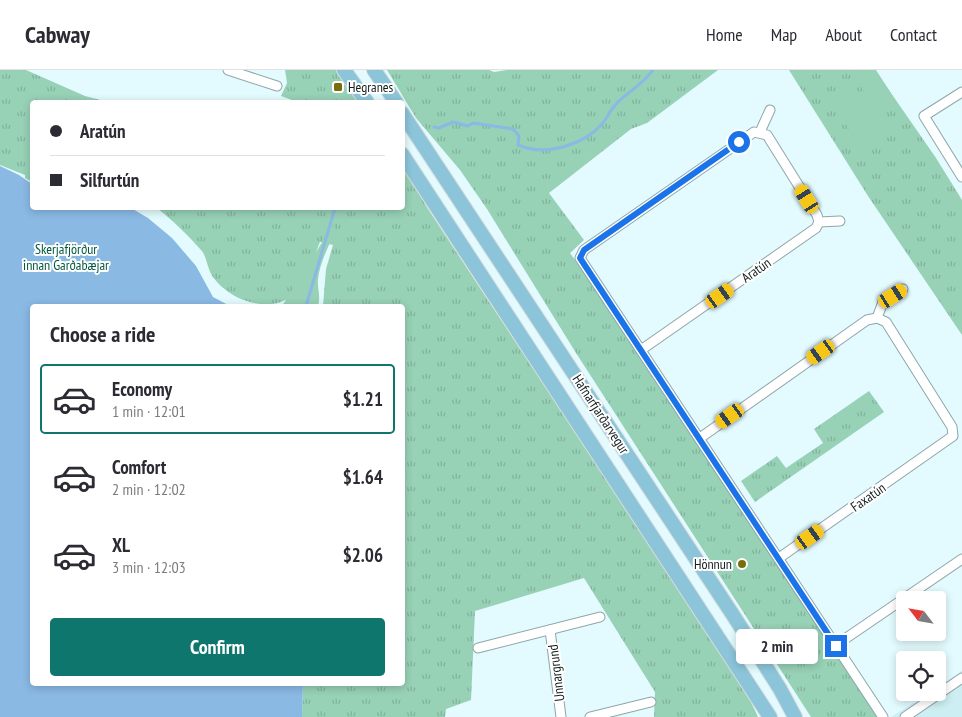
<!DOCTYPE html>
<meta charset="utf-8">
<style>
:root{--surface:#fff;--page:#f2f2f3;--text:#2b2b33;--muted:#7c7c81;--line:#e1e1e2;--accent:#0f766e}
body{margin:0;font-family:"PT Sans Narrow",sans-serif;background:var(--page);color:var(--text);height:100vh;display:flex;flex-direction:column;font-size:19px;white-space:nowrap}
*{box-sizing:border-box;margin:0}
p{font-size:16px;color:var(--muted)}
.icon{flex:none;width:28px;height:28px;fill:none;stroke:currentColor;stroke-width:2;stroke-linecap:round;stroke-linejoin:round}
.map{position:relative;flex:1;overflow:hidden}
.panel{position:absolute;left:30px;top:234px;width:375px;height:382px;display:flex;flex-direction:column;background:var(--surface);border-radius:5px;box-shadow:0 2px 8px #0003}
.panel>*{flex:none}
.banner{position:absolute;left:30px;top:30px;width:375px;height:110px;border-radius:5px;box-shadow:0 2px 8px #0003;display:grid;align-content:center;height:110px;padding:0 20px;background:var(--surface)}
.needle{width:32px;rotate:301deg}
.buttons{position:absolute;left:896px;top:521px;display:grid;gap:10px}
.buttons a{display:grid;place-items:center;width:50px;height:50px;border-radius:5px;background:var(--surface);box-shadow:0 2px 8px #0003;font-size:25px}
.end{position:absolute;width:22px;height:22px;margin:-11px;border:6px solid #1a73e8;background:#fff;box-shadow:0 0 0 2px #fff}
.from{border-radius:50%}
.bubble{position:absolute;height:35px;border-radius:5px;background:var(--surface);box-shadow:0 2px 8px #0003;font-size:16px;font-weight:600;line-height:35px;text-align:center}
.car{position:absolute;width:15px;height:30px;margin:-15px -8px;border-radius:6px;box-shadow:0 0 4px 1px #0007;background:linear-gradient(#f5c518 24%,#345 0 40%,#f5c518 0 76%,#345 0 86%,#f5c518 0)}
.banner b{display:flex;align-items:center;gap:18px;height:48px;font-size:19px}
.banner b+b{border-top:1px solid var(--line)}
.banner i{width:12px;height:12px;background:var(--text)}
ul{padding:0;list-style:none}
li{display:flex;align-items:center;gap:15px;height:70px;margin:0 10px 8px;padding:0 10px;border:2px solid transparent;border-radius:5px}
li div{flex:1}
li b{display:block;font-size:19px}
li em{font-style:normal;font-weight:600}
li.active{border-color:var(--accent)}
li>.icon{width:45px;height:45px;stroke-width:1.5}
h2{padding:0 20px;font-size:22px;line-height:60px}
.button{display:flex;gap:10px;margin-top:auto;padding:10px 20px}
.button a{flex:1;height:58px;border-radius:5px;background:var(--accent);color:#fff;font-size:20px;font-weight:600;line-height:58px;text-align:center}
header{display:flex;align-items:center;gap:30px;box-sizing:border-box;height:70px;padding:0 25px;background:var(--surface);border-bottom:1px solid var(--line)}
header strong{font-size:24px}
nav{display:flex;gap:28px;margin-inline-start:auto;font-size:18px}
.map>svg:first-child{display:block}
.built{fill:#cdeef2}
.grass{fill:url(#grass-tufts)}
.park{fill:#97d1b6}
.water{fill:#8ab9e4}
.lines{fill:none;stroke-linecap:round;stroke-linejoin:round}
.stream{stroke:#8ab9e4;stroke-width:3}
.street-casing{stroke:#8fa6a9;stroke-width:11}
.primary-casing{stroke:#dadbdb;stroke-width:16}
.street{stroke:#fff;stroke-width:9}
.primary{stroke:#8cc5da;stroke-width:14}
.route{stroke:#1a73e8;stroke-width:6}
.poi-dot{fill:#796e0c;stroke:#fff;stroke-width:2}
.labels{text-anchor:middle;stroke-width:4;stroke-linejoin:round;paint-order:stroke}
.poi-label{font-size:14px;fill:#151e1f;stroke:#fff;text-anchor:start}
.park-label{font-size:14px;fill:#00583c;stroke:#fff}
.street-label{font-size:14px;fill:#151e1f;stroke:#fff}
</style>
<header>
<strong>Cabway</strong>
<nav><a>Home</a><a>Map</a><a>About</a><a>Contact</a></nav>
</header>
<div class="map">
<svg width="962" height="647" viewBox="0 0 962 647">
<defs>
<pattern id="grass-tufts" width="24" height="20" patternUnits="userSpaceOnUse" patternTransform="scale(1.25)"><rect width="24" height="20" fill="#97d1b6"/><path d="M3 7l-1-3M5 7V3M7 7l1-3M15 17l-1-3M17 17v-4M19 17l1-3" fill="none" stroke="#81b39c"/></pattern>
</defs>
<rect width="100%" height="100%" fill="#e3fbfe"/>
<polygon class="built" points="962,601 962,647 891,647 929,623 938,622 938,617"/>
<g class="grass">
<polygon points="0,0 26,0 85,26 108,32 32,32 32,112 25,108 25,105 0,95"/>
<polygon points="285,0 338,0 360,32 297,32 281,26 287,13"/>
<polygon points="387,0 489,0 494,2 507,0 718,0 647,53 631,59 549,123 584,170 570,183 627,263 879,647 811,647 576,283 487,139 460,100 416,48"/>
<polygon points="789,0 875,0 936,88 962,130 962,265 868,126"/>
<path d="M403,96L428,139L716,576L751,632L758,647H654L655,622L584,508L475,541L471,630L446,639L445,647H302L303,614H402V236H323L326,199L333,175L320,172C314,186 311,200 303,214C282,248 233,235 213,207C207,199 207,186 201,180C188,165 172,150 157,138H402Z"/>
<polygon points="869,321 884,342 755,432 741,411 777,386 786,398 823,373 814,359"/>
</g>
<g class="park">
<polygon points="849,0 876,0 894,28 888,42 877,40"/>
<polygon points="852,14 883,59 860,75 829,30"/>
<path d="M333,155L335,160C329,177 320,191 318,209C317,218 321,226 318,236H282Z"/>
</g>
<polygon class="water" points="0,96 19,105 32,114 32,138 131,138 148,148 172,168 196,196 213,227 230,236 32,236 32,614 303,614 302,647 0,647"/>
<g class="lines">
<g class="stream">
<path d="M434,57L439,58L453,52L468,56L473,53L513,59L519,66L518,75C546,87 584,75 603,53C608,46 612,37 619,31C631,20 643,14 653,0"/>
<polyline points="306,236 335,138"/>
</g>
<g class="street-casing">
<g id="street">
<polyline points="228,0 277,16"/>
<polyline points="962,22 924,46 962,107"/>
<polyline points="760,62 770,40"/>
<polyline points="819,152 840,151"/>
<polyline points="877,248 883,232 903,219"/>
<path d="M641,280L816,158L819,152L817,145L767,65L754,62L584,180L580,188C680,341 783,493 883,647"/>
<polyline points="700,368 867,250 877,248 886,252 952,357 953,366 779,488"/>
<polyline points="550,560 561,647"/>
<polyline points="836,575 962,489"/>
<polyline points="478,578 600,547"/>
<polyline points="590,647 651,632"/>
<polyline points="905,647 962,608"/>
</g>
</g>
<g class="primary-casing">
<g id="primary">
<polyline points="344,0 367,32"/>
<polyline points="374,0 396,32"/>
<polyline points="402,43 733,545 780,619 795,647"/>
<polyline points="402,84 770,647"/>
</g>
</g>
<use href="#street" class="street"/>
<use href="#primary" class="primary"/>
</g>
<g class="lines">
<polyline class="route" points="739,72 584,180 580,188 836,576"/>
</g>
<g class="poi-dot">
<rect x="333" y="12" width="10" height="10" rx="2.5"/>
<circle cx="742" cy="494" r="5"/>
</g>
<g class="labels">
<g class="poi-label">
<text x="348" y="22">Hegranes</text>
<text x="732" y="499" text-anchor="end">Hönnun</text>
</g>
<g class="park-label">
<text x="66" y="184">Skerjafjörður<tspan x="66" dy="16">innan Garðabæjar</tspan></text>
</g>
<g class="street-label">
<text transform="translate(756 200) rotate(-35)" y="5">Aratún</text>
<text transform="translate(601 344) rotate(57)" y="5">Hafnarfjarðarvegur</text>
<text transform="translate(868 427) rotate(-35)" y="5">Faxatún</text>
<text transform="translate(556 603) rotate(-97)" y="5">Unnargrund</text>
</g>
</g>
</svg>
<div class="buttons">
<a><svg class="needle" viewBox="-14 -14 28 28"><path d="M0-13l5 13h-10z" fill="#e53935"/><path d="M0 13l5-13h-10z" fill="#7c7c81"/></svg></a>
<a><svg class="icon" aria-label="locate" viewBox="0 0 24 24"><circle cx="12" cy="12" r="6"/><path d="M12 2v4M12 18v4M2 12h4M18 12h4"/></svg></a>
</div>
<i class="end from" style="left:739px;top:72px"></i>
<i class="end" style="left:836px;top:576px"></i>
<div class="bubble" style="left:736px;top:559px;width:82px">2 min</div>
<i class="car" style="left:807px;top:129px;rotate:328deg"></i>
<i class="car" style="left:720px;top:226px;rotate:55deg"></i>
<i class="car" style="left:893px;top:226px;rotate:57deg"></i>
<i class="car" style="left:821px;top:282px;rotate:235deg"></i>
<i class="car" style="left:730px;top:346px;rotate:235deg"></i>
<i class="car" style="left:810px;top:467px;rotate:55deg"></i>
<div class="banner">
<b><i class="from"></i>Aratún</b>
<b><i></i>Silfurtún</b>
</div>
<section class="panel">
<h2>Choose a ride</h2>
<ul>
<li class="active"><svg class="icon" aria-label="car" viewBox="0 0 24 24"><path d="M5 17H2v-5l4-1 3-4h7l3 4 3 1v5h-3M9 17h6M6 11h13"/><circle cx="7" cy="17" r="2"/><circle cx="17" cy="17" r="2"/></svg><div><b>Economy</b><p>1 min · 12:01</p></div><em>$1.21</em></li>
<li><svg class="icon" aria-label="car" viewBox="0 0 24 24"><path d="M5 17H2v-5l4-1 3-4h7l3 4 3 1v5h-3M9 17h6M6 11h13"/><circle cx="7" cy="17" r="2"/><circle cx="17" cy="17" r="2"/></svg><div><b>Comfort</b><p>2 min · 12:02</p></div><em>$1.64</em></li>
<li><svg class="icon" aria-label="car" viewBox="0 0 24 24"><path d="M5 17H2v-5l4-1 3-4h7l3 4 3 1v5h-3M9 17h6M6 11h13"/><circle cx="7" cy="17" r="2"/><circle cx="17" cy="17" r="2"/></svg><div><b>XL</b><p>3 min · 12:03</p></div><em>$2.06</em></li>
</ul>
<div class="button"><a>Confirm</a></div>
</section>
</div>
